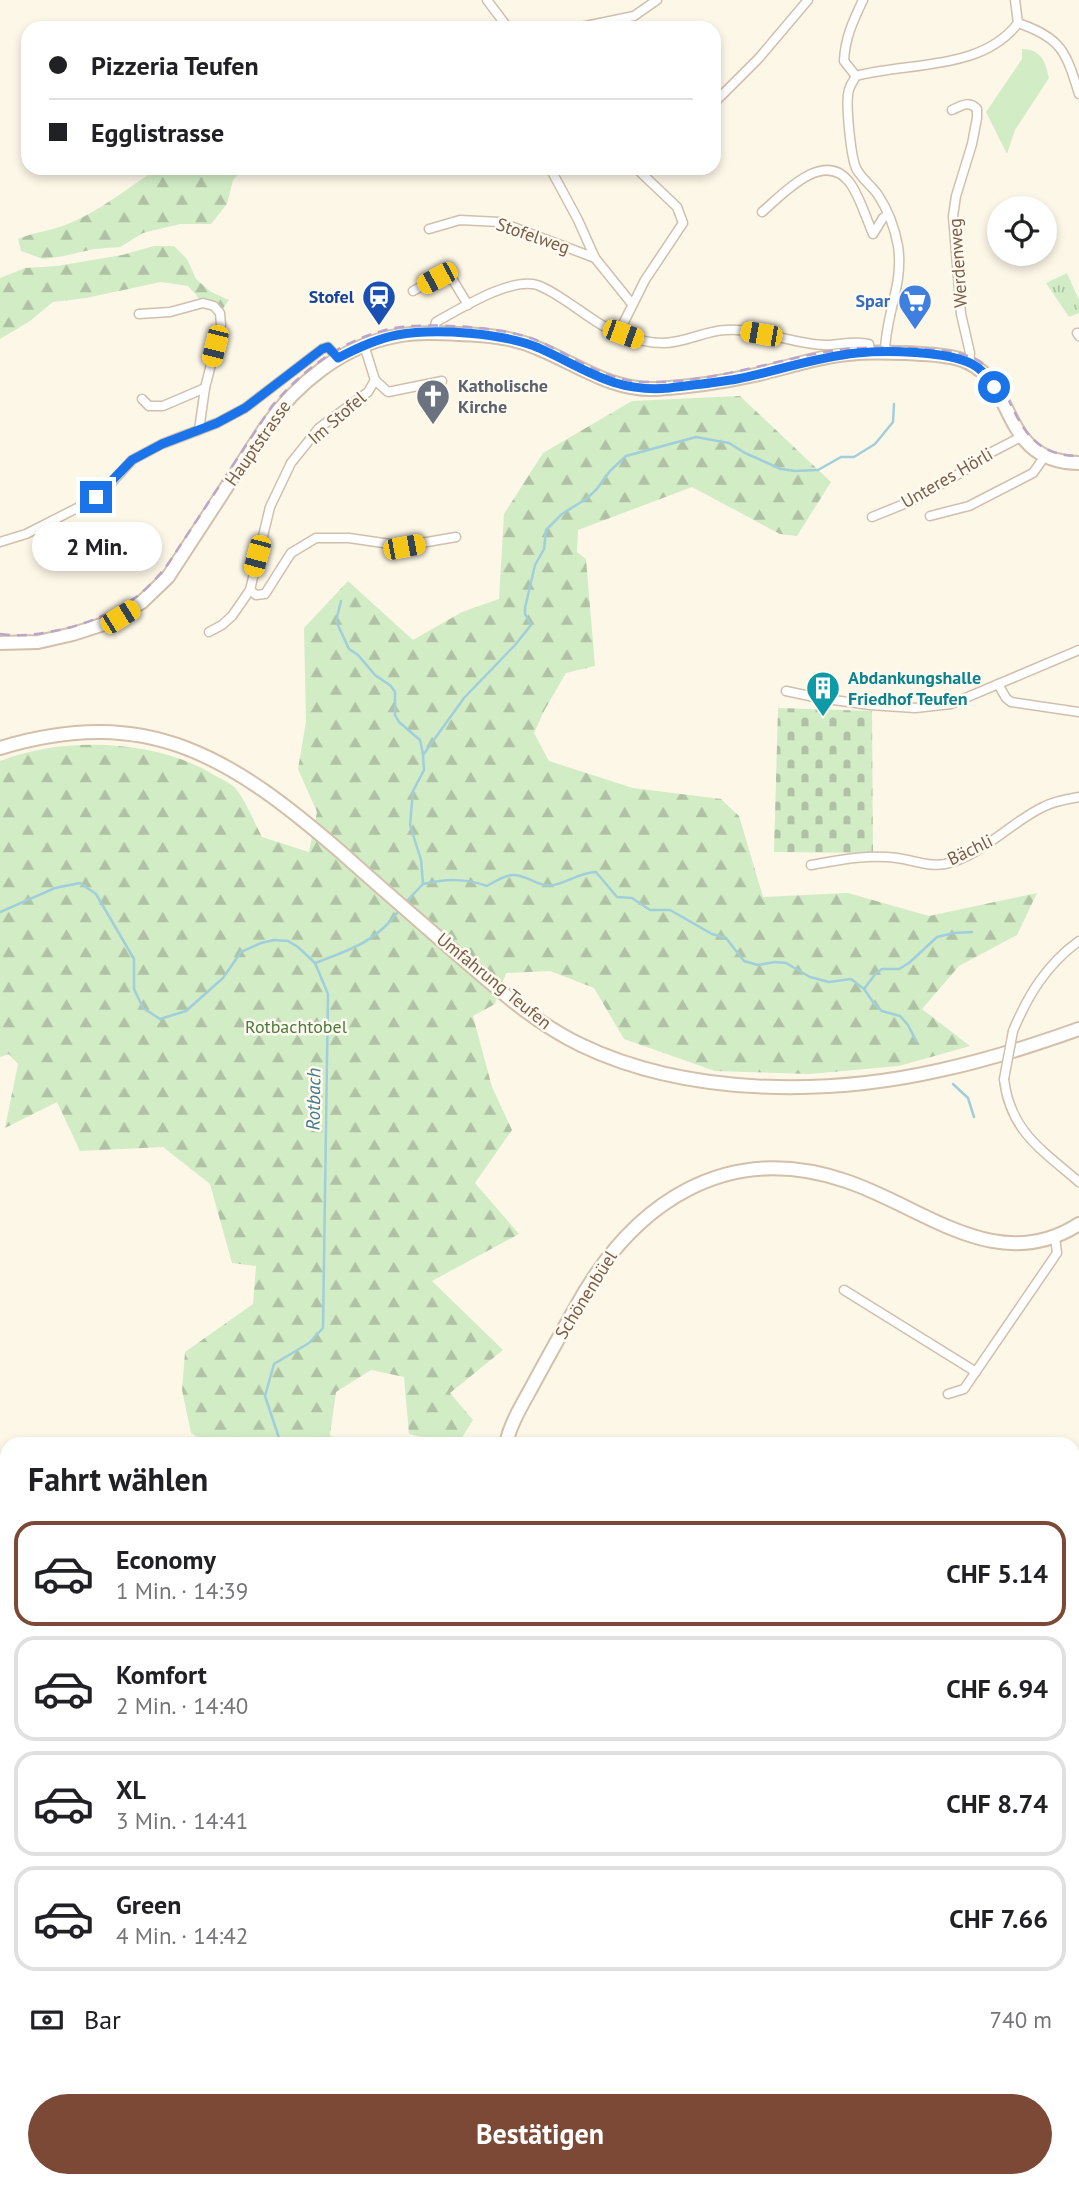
<!DOCTYPE html>
<html lang="de">
<meta charset="utf-8">
<style>
:root{--surface:#fff;--page:#f2f2f2;--text:#202124;--muted:#757577;--line:#e0e0e0;--accent:#7b4935}
body{margin:0;font-family:"PT Sans",sans-serif;background:var(--page);color:var(--text);height:100vh;display:flex;flex-direction:column;font-size:26px;white-space:nowrap}
*{box-sizing:border-box;margin:0}
p{font-size:23px;color:var(--muted)}
.icon{flex:none;width:38px;height:38px;fill:none;stroke:currentColor;stroke-width:2;stroke-linecap:round;stroke-linejoin:round}
.map{position:relative;flex:1;overflow:hidden}
.details{position:absolute;left:0px;top:1437px;width:1080px;height:751px;display:flex;flex-direction:column;background:var(--surface);border-radius:21px 21px 0 0;box-shadow:0 4px 10px #0003}
.details>*{flex:none}
.banner{position:absolute;left:21px;top:21px;width:700px;height:154px;border-radius:21px;box-shadow:0 4px 10px #0003;display:grid;align-content:center;height:154px;padding:0 28px;background:var(--surface)}
.buttons{position:absolute;left:987px;top:196px;display:grid;gap:14px}
.buttons a{display:grid;place-items:center;width:70px;height:70px;border-radius:50%;background:var(--surface);box-shadow:0 4px 10px #0003;font-size:35px}
.end{position:absolute;width:32px;height:32px;margin:-16px;border:9px solid #1a73e8;background:#fff;box-shadow:0 0 0 4px #fff}
.from{border-radius:50%}
.bubble{position:absolute;height:49px;border-radius:24px;background:var(--surface);box-shadow:0 4px 10px #0003;font-size:23px;font-weight:700;line-height:49px;text-align:center}
.car{position:absolute;width:21px;height:42px;margin:-21px -10px;border-radius:9px;box-shadow:0 0 5px 2px #0007;background:linear-gradient(#f5c518 24%,#345 0 40%,#f5c518 0 76%,#345 0 86%,#f5c518 0)}
.banner b{display:flex;align-items:center;gap:24px;height:66px;font-size:26px}
.banner b+b{border-top:2px solid var(--line)}
.banner i{width:18px;height:18px;background:var(--text)}
ul{padding:0;list-style:none}
li{display:flex;align-items:center;gap:21px;height:105px;margin:0 14px 10px;padding:0 14px;border:4px solid var(--line);border-radius:21px}
li div{flex:1}
li b{display:block;font-size:26px}
li em{font-style:normal;font-weight:700}
li.on{border-color:var(--accent)}
li>.icon{width:63px;height:63px;stroke-width:1.5}
h2{padding:0 28px;font-size:32px;line-height:84px}
.pay{display:flex;align-items:center;gap:18px;height:77px;padding:0 28px;font-size:26px}
.pay p{margin-inline-start:auto}
.action{display:flex;gap:14px;margin-top:auto;padding:14px 28px}
.action a{flex:1;height:80px;border-radius:42px;background:var(--accent);color:#fff;font-size:28px;font-weight:700;line-height:80px;text-align:center}
.map>svg:first-child{display:block}
.grass{fill:url(#grass-tufts)}
.forest{fill:url(#forest-firs)}
.cemetery{fill:url(#cemetery-stones)}
.pitch{fill:#d2ecc6}
.lines{fill:none;stroke-linecap:round;stroke-linejoin:round}
.stream{stroke:#a1cedb;stroke-width:2.5}
.street-casing{stroke:#d0bfad;stroke-width:11}
.secondary-casing{stroke:#d3c0ab;stroke-width:16}
.street{stroke:#fff;stroke-width:8}
.secondary{stroke:#fff;stroke-width:12}
.rail{stroke:#bba5c9;stroke-width:2.5;stroke-dasharray:10 7;stroke-linecap:butt}
.street-bridge-casing{stroke:#d0bfad;stroke-width:11;stroke-linecap:butt}
.street-bridge{stroke:#fff;stroke-width:8}
.route{stroke:#1a73e8;stroke-width:9}
.labels{text-anchor:middle;stroke-width:5;stroke-linejoin:round;paint-order:stroke}
.street-label{font-size:18px;fill:#795f4a;stroke:#fffaf0}
.transit-label{font-size:18px;font-weight:bold;fill:#164399;stroke:#fffaf0;text-anchor:end}
.shop-label{font-size:18px;font-weight:bold;fill:#366cbe;stroke:#fffaf0;text-anchor:end}
.worship-label{font-size:18px;font-weight:bold;fill:#5b616d;stroke:#fffaf0;text-anchor:start}
.culture-label{font-size:18px;font-weight:bold;fill:#0d838f;stroke:#fffaf0;text-anchor:start}
.park-label{font-size:18px;fill:#4c7a3f;stroke:#fffaf0}
.water-label{font-size:19px;font-style:italic;fill:#437b8d;stroke:#fffaf0}
</style>
<div class="map">
<svg width="1079" height="2186" viewBox="0 0 1079 2186">
<defs>
<pattern id="grass-tufts" width="24" height="20" patternUnits="userSpaceOnUse" patternTransform="scale(1.75)"><rect width="24" height="20" fill="#d2ecc6"/><path d="M3 7l-1-3M5 7V3M7 7l1-3M15 17l-1-3M17 17v-4M19 17l1-3" fill="none" stroke="#afc2a3"/></pattern>
<pattern id="forest-firs" width="22" height="20" patternUnits="userSpaceOnUse" patternTransform="scale(1.75)"><rect width="22" height="20" fill="#d2ecc6"/><path d="M5 1l3.5 6h-7zM16 11l3.5 6h-7z" fill="#afc2a3"/></pattern>
<pattern id="cemetery-stones" width="16" height="16" patternUnits="userSpaceOnUse" patternTransform="scale(1.75)"><rect width="16" height="16" fill="#d2ecc6"/><path d="M2 7V4a2 2 0 0 1 4 0v3zM10 15v-3a2 2 0 0 1 4 0v3z" fill="#afc2a3"/></pattern>
</defs>
<rect width="100%" height="100%" fill="#fdf7e8"/>
<polygon class="grass" points="1067,273 1079,300 1079,313 1069,317 1046,283"/>
<g class="forest">
<path d="M159,168H244L233,180L227,204L211,224H180L143,233L120,247L94,249L64,256L43,259L21,251L18,239C34,232 50,231 65,225C100,212 128,187 159,168Z"/>
<polygon points="154,246 174,246 187,259 196,279 211,292 229,300 220,313 203,303 188,286 161,282 86,298 53,302 30,321 0,339 0,278 25,268 57,266 122,255"/>
<path d="M740,396L831,482L797,536L780,534L692,487L578,530L577,552L586,559L595,666L566,673L544,711L534,733L549,761L633,788L721,799L739,816L763,897L848,893L929,916L1037,893L1017,935L959,966L922,1009L970,1046L899,1066L810,1074L715,1071L624,1039L594,988L550,971L506,973L495,1004L473,1016L492,1087L512,1130L475,1183L519,1234L432,1281L503,1350L450,1393L473,1420L458,1444H450L409,1434L404,1377L371,1370L336,1392L330,1435L341,1444H208L191,1433L182,1390L185,1352L253,1304L256,1266L232,1263L210,1184L163,1147L80,1151L57,1102L5,1128L18,1064L9,1054L0,1057V761C62,736 157,739 214,775C221,779 231,783 236,789C247,803 254,822 262,837L309,852L317,812L298,769L306,722L304,628L348,581L413,640L462,612L499,599L504,514L543,453L632,401Z"/>
<polygon points="1073,2118 1079,2122 1079,2186 776,2186 781,2180 1073,2180"/>
</g>
<polygon class="cemetery" points="778,708 872,711 873,853 774,852"/>
<path class="pitch" d="M1022,49C1042,50 1045,61 1049,78L1015,130L1007,154L986,112L1022,59Z"/>
<g class="lines">
<g class="stream">
<polyline points="341,601 336,621 349,649 358,655 375,675 391,686 395,692 395,715 399,722 420,740 423,754"/>
<path d="M423,884C446,879 465,878 487,886C494,882 504,875 512,875C527,874 538,888 554,885C569,882 581,872 596,872L617,897L632,898L650,910H670L712,934L726,938L744,961L758,965L775,962L786,963L810,977L829,982L851,979L864,989L876,973L882,969H899L909,963L937,937L954,933L972,932"/>
<polyline points="404,904 423,884 421,860 410,825 413,791 424,770 423,755 464,698 515,645 531,625 525,614 525,608 535,565 544,549 546,530 562,514 586,499 596,490 610,471 626,456 696,437 729,443 745,453 781,469 795,471 818,470 841,457 854,457 875,444 893,422 894,404"/>
<polyline points="0,912 55,888 80,883 96,894 134,959 134,989 143,1008 160,1019 186,1011 223,978 241,952 261,943 274,940 288,941 298,947 315,963 328,994 323,1328 309,1343 274,1364 265,1396 281,1444"/>
<path d="M315,963C350,950 378,941 400,909"/>
<polyline points="864,989 875,1005 882,1011 900,1016 908,1025 916,1041"/>
<polyline points="953,1084 968,1098 974,1117"/>
<polyline points="953,2186 953,2180"/>
</g>
<g class="street-casing">
<g id="street">
<polyline points="487,0 508,28"/>
<path d="M1018,23C1062,38 1066,52 1079,94"/>
<polyline points="576,28 634,16 657,0"/>
<path d="M856,76L844,61C845,38 853,21 863,0"/>
<polyline points="714,103 759,58 808,0"/>
<path d="M952,110C961,106 969,100 977,109V118L972,144L956,196L953,216L961,314L970,353L969,362"/>
<polyline points="550,168 578,220 595,258 632,304"/>
<path d="M762,212C783,194 824,148 850,183C860,197 866,218 873,234L883,218L888,215"/>
<polyline points="429,229 460,220 500,222 595,258"/>
<polyline points="413,291 437,278 453,280 468,305"/>
<polyline points="139,314 170,312 203,303 214,306 220,313 221,325 205,388 199,430"/>
<polyline points="617,329 623,324 645,280 683,223 677,207 636,168"/>
<path d="M433,333L436,322C460,309 510,277 537,285C558,292 586,317 607,328C618,329 617,331 626,335C637,340 650,343 663,343C685,343 704,331 725,330C759,327 793,345 826,345C840,345 855,340 869,344L870,352"/>
<polyline points="1077,333 1079,336"/>
<path d="M885,353C885,315 904,285 898,246C895,229 888,210 878,195C872,186 863,180 857,170C851,160 845,102 849,90C850,85 854,80 856,76C908,62 982,71 1018,23L1015,0"/>
<polyline points="375,380 388,392 442,381"/>
<polyline points="142,399 149,406 163,406 205,388"/>
<polyline points="930,516 969,506 1033,473 1045,456"/>
<polyline points="872,517 914,500 967,469 990,453 1021,437"/>
<polyline points="0,542 26,534 87,503 103,492 132,460 162,444 217,423 245,408 322,349 328,347 338,358"/>
<polyline points="250,590 256,595 265,594 291,553 316,538 349,538 404,546 456,537"/>
<polyline points="209,632 222,625 232,616 250,590 270,507 291,463 319,428 368,392 375,380 364,345"/>
<polyline points="998,684 1006,698 1011,702 1079,712"/>
<polyline points="786,691 819,698 870,705 915,708 951,704 1079,650"/>
<path d="M811,865C839,860 868,854 897,858C913,860 928,867 945,864C980,857 1011,822 1043,807C1054,801 1067,799 1079,797"/>
<path d="M1013,1031C1028,995 1047,964 1079,941"/>
<path d="M1004,1079C1010,1131 1042,1150 1079,1182"/>
<polyline points="844,1290 976,1372"/>
<polyline points="948,1394 964,1389 1057,1253 1055,1237"/>
</g>
</g>
<g class="secondary-casing">
<g id="secondary">
<path d="M0,643L38,642L73,634L104,624L142,602L168,577L265,428C296,384 342,346 396,336C417,332 438,333 459,334C486,335 512,337 537,348C577,364 611,391 656,389C689,387 723,382 755,375C789,367 824,355 859,353C874,352 891,353 906,353C924,354 942,354 959,359C1019,376 996,462 1079,463"/>
<path d="M0,748C149,703 232,758 342,853C382,889 423,924 464,960C500,991 537,1024 581,1045C687,1096 827,1096 941,1070C988,1060 1034,1045 1079,1029"/>
<path d="M506,1444C511,1421 524,1402 535,1381C548,1357 562,1332 576,1307C633,1203 726,1140 846,1181C924,1207 997,1277 1079,1224"/>
<polyline points="0,1783 7,1782"/>
</g>
</g>
<use href="#street" class="street"/>
<use href="#secondary" class="secondary"/>
<path class="rail" d="M0,634C39,640 97,623 129,602C145,592 157,578 168,564L272,406C303,369 346,337 395,328C427,322 506,327 536,340C572,355 604,381 644,382C710,384 772,360 837,350C861,347 886,347 911,348C930,349 950,350 968,356C1021,374 1003,456 1079,456"/>
<g class="street-bridge-casing">
<polyline id="street-bridge" points="1004,1079 1013,1031"/>
</g>
<use href="#street-bridge" class="street-bridge"/>
</g>
<g class="lines">
<path class="route" d="M96,497L132,460L162,444L217,423L245,408L322,349L328,347L338,358C357,348 376,339 397,335C436,328 503,333 539,348C586,369 614,393 669,388C691,385 715,383 737,379C777,371 816,357 857,353C885,350 947,351 972,364C982,369 989,378 994,387"/>
</g>
<defs>
<g id="station-pin" transform="scale(1.75)"><path d="M0 17L-7.5 6A9.5 9.5 0 1 1 7.5 6Z" fill="#1a4fb4" stroke="#fffaf0"/><path d="M-3-6H3Q5-6 5-4V2Q5 4 3 4L4.5 6H3L1.5 4h-3L-3 6H-4.5L-3 4Q-5 4-5 2V-4Q-5-6-3-6ZM-3.5-4v3h7v-3ZM-3.5 1v1.5H-2V1ZM2 1v1.5H3.5V1Z" fill="#fff"/></g>
<g id="supermarket-pin" transform="scale(1.75)"><path d="M0 17L-7.5 6A9.5 9.5 0 1 1 7.5 6Z" fill="#3f7fe0" stroke="#fffaf0"/><path d="M-6-5.5h2.5l.6 2H6L4.5 2H-2.5L-4.4-4H-6ZM-1.5 3.2a1.3 1.3 0 1 0 .1 0ZM3 3.2a1.3 1.3 0 1 0 .1 0Z" fill="#fff"/></g>
<g id="church-pin" transform="scale(1.75)"><path d="M0 17L-7.5 6A9.5 9.5 0 1 1 7.5 6Z" fill="#6b7280" stroke="#fffaf0"/><path d="M-1.2-6h2.4v3.5h3.3v2.4h-3.3V6h-2.4V-.1h-3.3v-2.4h3.3Z" fill="#fff"/></g>
<g id="building-pin" transform="scale(1.75)"><path d="M0 17L-7.5 6A9.5 9.5 0 1 1 7.5 6Z" fill="#0f9aa8" stroke="#fffaf0"/><path d="M-4-6H4V6H1V3H-1V6H-4ZM-2.5-4.3h1.7v1.8h-1.7ZM.8-4.3h1.7v1.8H.8ZM-2.5-1h1.7V.8h-1.7ZM.8-1h1.7V.8H.8Z" fill="#fff"/></g>
</defs>
<g fill-rule="evenodd">
<use href="#station-pin" x="379" y="297"/>
<use href="#supermarket-pin" x="915" y="301"/>
<use href="#church-pin" x="433" y="396"/>
<use href="#building-pin" x="823" y="688"/>
</g>
<g class="labels">
<g class="street-label">
<text transform="translate(533 236) rotate(19)" y="6">Stofelweg</text>
<text transform="translate(958 263) rotate(-94)" y="6">Werdenweg</text>
<text transform="translate(337 418) rotate(-41)" y="6">Im Stofel</text>
<text transform="translate(258 443) rotate(-55)" y="6">Hauptstrasse</text>
<text transform="translate(947 478) rotate(-30)" y="6">Unteres Hörli</text>
<text transform="translate(970 850) rotate(-26)" y="6">Bächli</text>
<text transform="translate(494 981) rotate(39)" y="6">Umfahrung Teufen</text>
<text transform="translate(586 1295) rotate(-58)" y="6">Schönenbüel</text>
</g>
<g class="transit-label">
<text x="354" y="303">Stofel</text>
</g>
<g class="shop-label">
<text x="890" y="307">Spar</text>
</g>
<g class="worship-label">
<text x="458" y="392">Katholische<tspan x="458" dy="21">Kirche</tspan></text>
</g>
<g class="culture-label">
<text x="848" y="684">Abdankungshalle<tspan x="848" dy="21">Friedhof Teufen</tspan></text>
</g>
<g class="park-label">
<text x="296" y="1033">Rotbachtobel</text>
</g>
<g class="water-label">
<text transform="translate(313 1099) rotate(-89)" y="7">Rotbach</text>
</g>
</g>
</svg>
<div class="buttons">
<a><svg class="icon" aria-label="locate" viewBox="0 0 24 24"><circle cx="12" cy="12" r="6"/><path d="M12 2v4M12 18v4M2 12h4M18 12h4"/></svg></a>
</div>
<i class="end from" style="left:994px;top:387px"></i>
<i class="end" style="left:96px;top:497px"></i>
<div class="bubble" style="left:32px;top:522px;width:130px">2 Min.</div>
<i class="car" style="left:437px;top:278px;rotate:242deg"></i>
<i class="car" style="left:623px;top:334px;rotate:110deg"></i>
<i class="car" style="left:761px;top:334px;rotate:280deg"></i>
<i class="car" style="left:215px;top:346px;rotate:194deg"></i>
<i class="car" style="left:404px;top:547px;rotate:79deg"></i>
<i class="car" style="left:257px;top:556px;rotate:195deg"></i>
<i class="car" style="left:120px;top:617px;rotate:58deg"></i>
<div class="banner">
<b><i class="from"></i>Pizzeria Teufen</b>
<b><i></i>Egglistrasse</b>
</div>
<section class="details">
<h2>Fahrt wählen</h2>
<ul>
<li class="on"><svg class="icon" aria-label="car" viewBox="0 0 24 24"><path d="M5 17H2v-5l4-1 3-4h7l3 4 3 1v5h-3M9 17h6M6 11h13"/><circle cx="7" cy="17" r="2"/><circle cx="17" cy="17" r="2"/></svg><div><b>Economy</b><p>1 Min. · 14:39</p></div><em>CHF 5.14</em></li>
<li><svg class="icon" aria-label="car" viewBox="0 0 24 24"><path d="M5 17H2v-5l4-1 3-4h7l3 4 3 1v5h-3M9 17h6M6 11h13"/><circle cx="7" cy="17" r="2"/><circle cx="17" cy="17" r="2"/></svg><div><b>Komfort</b><p>2 Min. · 14:40</p></div><em>CHF 6.94</em></li>
<li><svg class="icon" aria-label="car" viewBox="0 0 24 24"><path d="M5 17H2v-5l4-1 3-4h7l3 4 3 1v5h-3M9 17h6M6 11h13"/><circle cx="7" cy="17" r="2"/><circle cx="17" cy="17" r="2"/></svg><div><b>XL</b><p>3 Min. · 14:41</p></div><em>CHF 8.74</em></li>
<li><svg class="icon" aria-label="car" viewBox="0 0 24 24"><path d="M5 17H2v-5l4-1 3-4h7l3 4 3 1v5h-3M9 17h6M6 11h13"/><circle cx="7" cy="17" r="2"/><circle cx="17" cy="17" r="2"/></svg><div><b>Green</b><p>4 Min. · 14:42</p></div><em>CHF 7.66</em></li>
</ul>
<div class="pay"><svg class="icon" aria-label="cash" viewBox="0 0 24 24"><path d="M3 7h18v10H3z"/><circle cx="12" cy="12" r="2"/></svg>Bar<p>740 m</p></div>
<div class="action"><a>Bestätigen</a></div>
</section>
</div>
